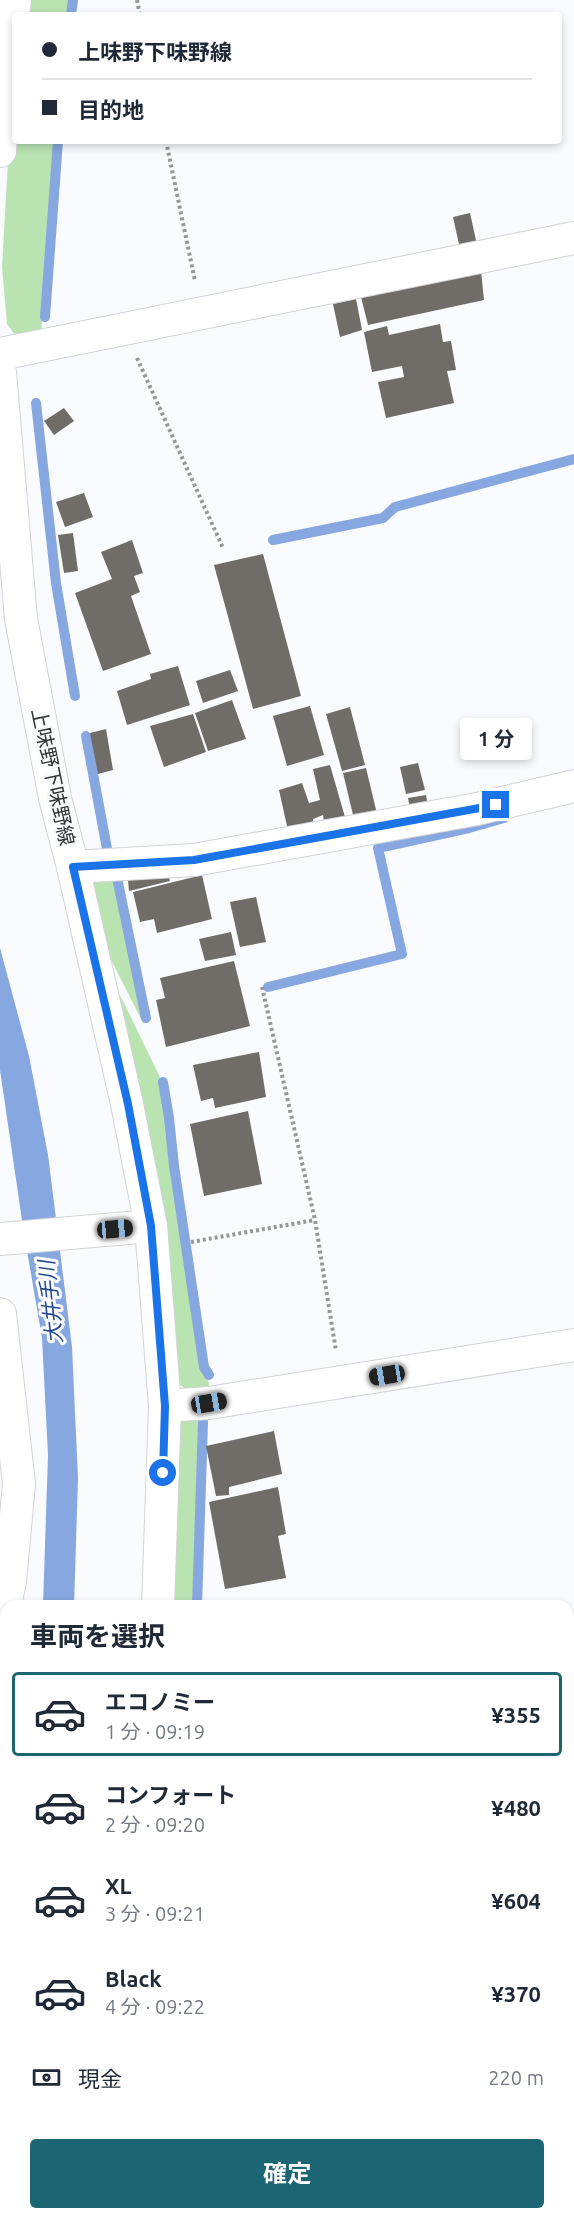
<!DOCTYPE html>
<html lang="ja">
<meta charset="utf-8">
<style>
:root{--surface:#fff;--page:#f6f6f7;--text:#1f2937;--muted:#747a83;--line:#e0e1e3;--accent:#1c6573}
body{margin:0;font-family:Ubuntu,"Noto Sans JP",sans-serif;background:var(--page);color:var(--text);height:100vh;display:flex;flex-direction:column;font-size:22px;white-space:nowrap}
*{box-sizing:border-box;margin:0}
p{font-size:20px;color:var(--muted)}
.icon{flex:none;width:33px;height:33px;fill:none;stroke:currentColor;stroke-width:2;stroke-linecap:round;stroke-linejoin:round}
.map{position:relative;flex:1;overflow:hidden}
.sheet{position:absolute;left:0px;top:1600px;width:574px;height:620px;display:flex;flex-direction:column;background:var(--surface);border-radius:18px 18px 0 0;box-shadow:0 3px 9px #0003}
.sheet>*{flex:none}
.banner{position:absolute;left:12px;top:12px;width:550px;height:132px;border-radius:6px;box-shadow:0 3px 9px #0003;display:grid;align-content:center;height:132px;padding:0 30px;background:var(--surface)}
.end{position:absolute;width:27px;height:27px;margin:-14px;border:8px solid #1a73e8;background:#fff;box-shadow:0 0 0 3px #fff}
.from{border-radius:50%}
.bubble{position:absolute;height:42px;border-radius:6px;background:var(--surface);box-shadow:0 3px 9px #0003;font-size:20px;font-weight:700;line-height:42px;text-align:center}
.car{position:absolute;width:18px;height:36px;margin:-18px -9px;border-radius:8px;box-shadow:0 0 4px 2px #0007;background:linear-gradient(#222 24%,#8ab4d8 0 40%,#222 0 76%,#8ab4d8 0 86%,#222 0)}
.banner b{display:flex;align-items:center;gap:21px;height:57px;font-size:22px}
.banner b+b{border-top:2px solid var(--line)}
.banner i{width:15px;height:15px;background:var(--text)}
ul{padding:0;list-style:none}
li{display:flex;align-items:center;gap:18px;height:84px;margin:0 12px 9px;padding:0 18px;border:3px solid transparent;border-radius:6px}
li div{flex:1}
li b{display:block;font-size:22px}
li em{font-style:normal;font-weight:700}
li.active{border-color:var(--accent)}
li>.icon{width:54px;height:54px;stroke-width:1.5}
h2{padding:0 30px;font-size:27px;line-height:72px}
.pay{display:flex;align-items:center;gap:15px;height:66px;padding:0 30px;font-size:22px}
.pay p{margin-inline-start:auto}
.primary-button{display:flex;gap:12px;margin-top:auto;padding:12px 30px}
.primary-button a{flex:1;height:69px;border-radius:6px;background:var(--accent);color:#fff;font-size:24px;font-weight:700;line-height:69px;text-align:center}
.map>svg:first-child{display:block}
.green{fill:#bae3b2}
.water{fill:#86a7df}
.lines{fill:none;stroke-linecap:round;stroke-linejoin:round}
.stream{stroke:#86a7df;stroke-width:10}
.building{fill:#706d69}
.street-casing{stroke:#d2d3d8;stroke-width:34}
.path{stroke:#96979a;stroke-width:4;stroke-dasharray:3 3;stroke-linecap:butt}
.street{stroke:#fff;stroke-width:32}
.route{stroke:#1a73e8;stroke-width:8}
.labels{text-anchor:middle;stroke-width:6;stroke-linejoin:round;paint-order:stroke}
.street-label{font-size:20px;fill:#323335;stroke:#fafbfe}
.water-label{font-size:21px;font-style:italic;fill:#244a8d;stroke:#fafbfe}
</style>
<div class="map">
<svg width="574" height="2219" viewBox="0 0 574 2219">
<rect width="100%" height="100%" fill="#fafbfe"/>
<g class="green">
<polygon points="31,0 70,0 68,15 26,15"/>
<polygon points="13,72 15,141 55,141 48,215 41,338 16,336 7,324 2,267"/>
<polygon points="113,868 145,1021 143,1023 91,920 89,883"/>
<polygon points="106,976 122,999 161,1079 194,1322 202,1370 208,1378 211,1399 189,1392 171,1377"/>
<polygon points="199,1409 194,1606 167,1606 175,1424 182,1414"/>
<polygon points="231,2214 268,2214 268,2219 232,2219"/>
</g>
<g class="water">
<polygon points="0,948 29,1056 48,1155 72,1347 78,1478 74,1606 43,1606 48,1455 42,1338 23,1227 0,1070"/>
<polygon points="105,2214 134,2214 135,2219 106,2219"/>
</g>
<g class="lines">
<g class="stream">
<polyline points="71,15 73,0"/>
<polyline points="45,317 58,141"/>
<polyline points="36,403 56,583 75,696"/>
<polyline points="273,540 383,518 395,507 574,459"/>
<polyline points="86,736 108,854"/>
<polyline points="117,878 146,1018"/>
<polyline points="268,987 402,954 378,848 469,828 504,818"/>
<polyline points="163,1082 169,1118 174,1166 204,1367 209,1375"/>
<polyline points="197,1606 203,1422"/>
<polyline points="568,1892 574,1891"/>
<polyline points="272,2214 273,2219"/>
</g>
</g>
<g class="building">
<polygon points="470,213 477,245 460,249 453,217"/>
<polygon points="481,271 484,300 368,325 361,297"/>
<polygon points="356,299 362,330 340,337 333,304"/>
<polygon points="440,324 443,342 451,341 456,370 447,371 454,403 386,418 378,382 404,377 402,366 372,372 364,332 387,326 389,335"/>
<polygon points="64,408 74,421 54,435 44,421"/>
<polygon points="84,493 93,517 65,527 56,502"/>
<polygon points="73,533 78,571 64,573 58,535"/>
<polygon points="132,540 143,573 134,576 140,592 131,596 151,654 103,671 75,593 112,579 101,552"/>
<polygon points="263,554 301,696 253,709 214,565"/>
<polygon points="178,666 190,705 127,725 117,691 151,679 150,674"/>
<polygon points="230,670 238,691 203,703 196,681"/>
<polygon points="232,700 246,739 208,751 195,713"/>
<polygon points="310,706 324,755 287,766 273,716"/>
<polygon points="350,707 365,765 342,771 326,714"/>
<polygon points="193,714 206,752 164,767 150,726"/>
<polygon points="106,729 113,770 98,774 90,733"/>
<polygon points="418,763 425,790 406,794 400,767"/>
<polygon points="330,765 347,824 325,828 323,815 313,819 313,833 289,835 279,790 302,783 309,803 320,800 313,769"/>
<polygon points="366,768 378,818 355,823 343,773"/>
<polygon points="426,795 429,811 411,814 408,798"/>
<polygon points="168,872 170,881 129,891 128,880"/>
<polygon points="202,875 212,919 157,933 154,919 140,922 133,892"/>
<polygon points="256,897 266,942 240,947 230,902"/>
<polygon points="231,932 236,955 205,961 199,939"/>
<polygon points="234,961 250,1026 166,1047 156,1000 165,998 160,978"/>
<polygon points="259,1052 266,1097 215,1108 213,1098 201,1101 193,1065"/>
<polygon points="248,1111 262,1184 204,1196 190,1124"/>
<polygon points="274,1431 282,1474 229,1487 229,1495 216,1496 206,1446"/>
<polygon points="278,1487 286,1534 278,1536 286,1578 225,1589 209,1502"/>
</g>
<g class="lines">
<g class="street-casing">
<g id="street">
<polyline points="0,151 2,98 15,0"/>
<polyline points="0,354 574,238"/>
<polyline points="0,372 21,619 55,798 73,867 127,1104 151,1226 165,1406 158,1606"/>
<polyline points="73,867 194,860 477,809 574,786"/>
<polyline points="0,1239 151,1226"/>
<polyline points="0,1314 19,1484 10,1581 0,1631"/>
<polyline points="165,1406 209,1403 574,1345"/>
<polyline points="0,1689 6,1752"/>
<polyline points="59,2214 60,2219"/>
<polyline points="224,2214 225,2219"/>
</g>
</g>
<g class="path">
<polyline points="137,0 140,15"/>
<polyline points="166,141 195,281"/>
<polyline points="137,358 223,548"/>
<polyline points="262,987 315,1220 336,1351"/>
<polyline points="191,1242 315,1220"/>
</g>
<use href="#street" class="street"/>
</g>
<g class="lines">
<polyline class="route" points="163,1473 165,1406 151,1226 128,1104 73,867 194,860 496,805"/>
</g>
<g class="labels">
<g class="street-label">
<text transform="translate(53 777) rotate(78)" y="7">上味野下味野線</text>
</g>
<g class="water-label">
<text transform="translate(51 1302) rotate(-96)" y="7">大井手川</text>
</g>
</g>
</svg>
<i class="end from" style="left:163px;top:1473px"></i>
<i class="end" style="left:496px;top:805px"></i>
<div class="bubble" style="left:460px;top:718px;width:72px">1 分</div>
<i class="car" style="left:115px;top:1229px;rotate:85deg"></i>
<i class="car" style="left:387px;top:1375px;rotate:261deg"></i>
<i class="car" style="left:209px;top:1403px;rotate:81deg"></i>
<div class="banner">
<b><i class="from"></i>上味野下味野線</b>
<b><i></i>目的地</b>
</div>
<section class="sheet">
<h2>車両を選択</h2>
<ul>
<li class="active"><svg class="icon" aria-label="car" viewBox="0 0 24 24"><path d="M5 17H2v-5l4-1 3-4h7l3 4 3 1v5h-3M9 17h6M6 11h13"/><circle cx="7" cy="17" r="2"/><circle cx="17" cy="17" r="2"/></svg><div><b>エコノミー</b><p>1 分 · 09:19</p></div><em>¥355</em></li>
<li><svg class="icon" aria-label="car" viewBox="0 0 24 24"><path d="M5 17H2v-5l4-1 3-4h7l3 4 3 1v5h-3M9 17h6M6 11h13"/><circle cx="7" cy="17" r="2"/><circle cx="17" cy="17" r="2"/></svg><div><b>コンフォート</b><p>2 分 · 09:20</p></div><em>¥480</em></li>
<li><svg class="icon" aria-label="car" viewBox="0 0 24 24"><path d="M5 17H2v-5l4-1 3-4h7l3 4 3 1v5h-3M9 17h6M6 11h13"/><circle cx="7" cy="17" r="2"/><circle cx="17" cy="17" r="2"/></svg><div><b>XL</b><p>3 分 · 09:21</p></div><em>¥604</em></li>
<li><svg class="icon" aria-label="car" viewBox="0 0 24 24"><path d="M5 17H2v-5l4-1 3-4h7l3 4 3 1v5h-3M9 17h6M6 11h13"/><circle cx="7" cy="17" r="2"/><circle cx="17" cy="17" r="2"/></svg><div><b>Black</b><p>4 分 · 09:22</p></div><em>¥370</em></li>
</ul>
<div class="pay"><svg class="icon" aria-label="cash" viewBox="0 0 24 24"><path d="M3 7h18v10H3z"/><circle cx="12" cy="12" r="2"/></svg>現金<p>220 m</p></div>
<div class="primary-button"><a>確定</a></div>
</section>
</div>
